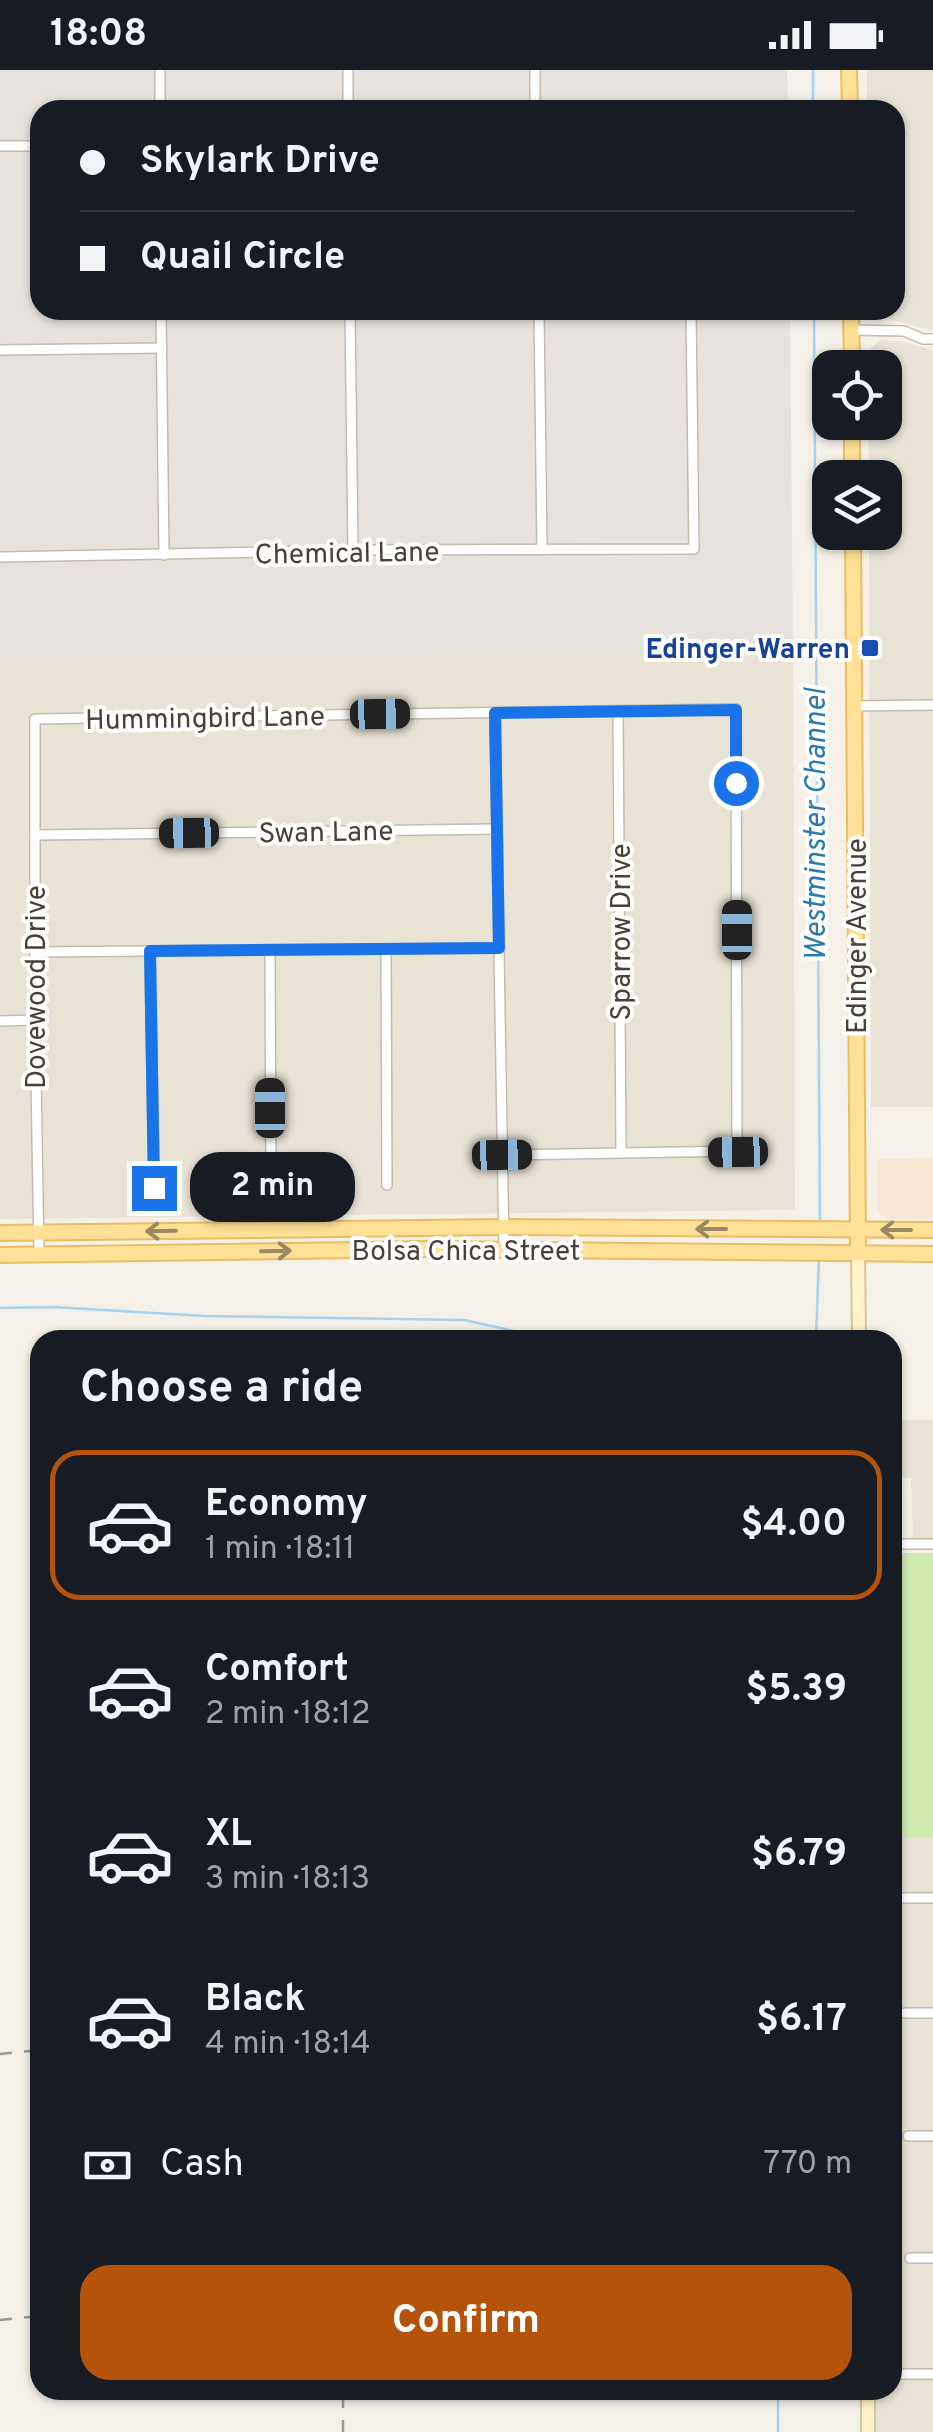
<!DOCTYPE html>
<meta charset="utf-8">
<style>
:root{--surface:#171b24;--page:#20242c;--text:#f1f3f6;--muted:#9ea1a6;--line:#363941;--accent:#b45309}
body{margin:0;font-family:Overpass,sans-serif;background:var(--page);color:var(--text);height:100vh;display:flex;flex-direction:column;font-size:38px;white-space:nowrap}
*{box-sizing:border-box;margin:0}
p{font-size:32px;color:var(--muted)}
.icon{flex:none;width:55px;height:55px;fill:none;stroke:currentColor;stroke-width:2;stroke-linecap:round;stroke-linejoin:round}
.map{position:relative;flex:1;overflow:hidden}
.details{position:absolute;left:30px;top:1260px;width:872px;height:1070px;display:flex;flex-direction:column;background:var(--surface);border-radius:30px;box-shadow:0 2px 8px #0004}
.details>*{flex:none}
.guide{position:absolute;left:30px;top:30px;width:875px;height:220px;border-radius:30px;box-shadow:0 2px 8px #0004;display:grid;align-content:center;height:220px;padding:0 50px;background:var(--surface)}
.controls{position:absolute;left:812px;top:280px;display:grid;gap:20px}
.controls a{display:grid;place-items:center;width:90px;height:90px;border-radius:20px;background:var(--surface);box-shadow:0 2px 8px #0004;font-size:50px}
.end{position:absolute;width:45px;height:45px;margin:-22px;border:12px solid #1a73e8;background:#fff;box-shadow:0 0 0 5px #fff}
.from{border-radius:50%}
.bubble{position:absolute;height:70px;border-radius:30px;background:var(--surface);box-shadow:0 2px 8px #0004;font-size:32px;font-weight:700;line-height:70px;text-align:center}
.car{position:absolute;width:30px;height:60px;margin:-30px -15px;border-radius:12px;box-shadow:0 0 8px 2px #0007;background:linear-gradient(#222 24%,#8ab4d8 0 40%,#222 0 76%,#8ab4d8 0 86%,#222 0)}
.guide b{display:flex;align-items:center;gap:35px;height:95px;font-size:38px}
.guide b+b{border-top:2px solid var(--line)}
.guide i{width:25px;height:25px;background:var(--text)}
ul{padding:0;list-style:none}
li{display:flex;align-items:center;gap:30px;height:150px;margin:0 20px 15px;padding:0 30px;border:5px solid transparent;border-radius:30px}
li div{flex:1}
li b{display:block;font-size:38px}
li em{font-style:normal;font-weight:700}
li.current{border-color:var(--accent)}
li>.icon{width:90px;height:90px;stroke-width:1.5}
h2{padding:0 50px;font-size:45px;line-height:120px}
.pay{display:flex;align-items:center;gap:25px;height:110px;padding:0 50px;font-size:38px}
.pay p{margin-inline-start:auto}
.button{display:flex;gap:20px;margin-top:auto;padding:20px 50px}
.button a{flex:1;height:115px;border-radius:30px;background:var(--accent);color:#fff;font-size:40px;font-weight:700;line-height:115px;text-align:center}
.status{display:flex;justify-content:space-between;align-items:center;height:70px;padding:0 50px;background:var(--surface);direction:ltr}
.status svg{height:28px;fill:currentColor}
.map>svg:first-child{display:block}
.residential{fill:#e9e3d6}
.commercial{fill:#f7e7d3}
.industrial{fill:#e7e2dd}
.green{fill:#d1eab0}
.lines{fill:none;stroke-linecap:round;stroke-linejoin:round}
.stream{stroke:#a3d4f3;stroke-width:2.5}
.minor-casing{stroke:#c4bbad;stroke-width:12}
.secondary-casing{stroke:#d6c597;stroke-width:16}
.primary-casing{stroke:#e9be63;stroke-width:18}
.minor{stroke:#fff;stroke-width:9}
.secondary{stroke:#fff1c8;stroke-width:12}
.primary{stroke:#ffe097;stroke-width:14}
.rail{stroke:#989898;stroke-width:2.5;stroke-dasharray:12 12;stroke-linecap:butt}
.oneway{stroke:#9b8962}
.route{stroke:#1a73e8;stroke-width:12}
.transit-dot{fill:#1a4fb4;stroke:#fff;stroke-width:4}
.labels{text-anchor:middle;stroke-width:8;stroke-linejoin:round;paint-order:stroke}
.street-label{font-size:28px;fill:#494136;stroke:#fff}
.transit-label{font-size:28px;font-weight:bold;fill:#164399;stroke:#fff;text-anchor:end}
.water-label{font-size:30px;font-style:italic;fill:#2a7ab2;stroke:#fff}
</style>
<div class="status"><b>18:08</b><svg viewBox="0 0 49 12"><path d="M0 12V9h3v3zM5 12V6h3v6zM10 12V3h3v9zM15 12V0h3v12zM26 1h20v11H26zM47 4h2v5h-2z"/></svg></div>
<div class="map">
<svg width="933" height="2362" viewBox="0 0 933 2362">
<rect width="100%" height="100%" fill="#f5f1e8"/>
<g class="residential">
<polygon points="867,0 933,0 933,261 878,246 871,240 895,240 895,40 867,40"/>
<polygon points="879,270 903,271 933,281 933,1037 871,1037 869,463 885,462 885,408 869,407 868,353 885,352 885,298 867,297 867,282"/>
<polygon points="793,581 795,1140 0,1149 0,589"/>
<polygon points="893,1350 933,1350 933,1468 913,1469 911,1408 893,1408"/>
<polygon points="893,1768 933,1768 933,2362 876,2362 876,2320 892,2320"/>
</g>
<polygon class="commercial" points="933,1088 933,1148 887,1149 877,1141 877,1089"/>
<polygon class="industrial" points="0,0 787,0 788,40 40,40 40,240 790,240 793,581 0,589"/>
<polygon class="green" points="892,1483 933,1483 933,1768 893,1768"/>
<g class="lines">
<g class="stream">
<polyline points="813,0 813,40"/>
<polyline points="814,240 820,1153"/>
<polyline points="0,1238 53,1237 204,1246 464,1250 555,1270"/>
<polyline points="816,1270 819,1186"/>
<polyline points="778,2320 778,2362"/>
</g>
<g class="minor-casing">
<g id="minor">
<polyline points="160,0 160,40"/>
<polyline points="348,0 348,40"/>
<polyline points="535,0 535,40"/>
<polyline points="0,76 40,76"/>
<polyline points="161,240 164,485"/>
<polyline points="350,240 353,481"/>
<polyline points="539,240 542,479"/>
<polyline points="851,260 904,261 923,269 933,269"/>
<polyline points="0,280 162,278"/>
<polyline points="0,487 372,480 694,479 691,240"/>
<polyline points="854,636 933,635"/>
<polyline points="618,641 621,1083"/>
<polyline points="495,643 504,1179"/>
<polyline points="35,765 497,759"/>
<polyline points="386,879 387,1115"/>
<polyline points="270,880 271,1118"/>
<polyline points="150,881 154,1118"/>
<polyline points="35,882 499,878"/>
<polyline points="0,951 35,950"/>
<polyline points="39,1184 35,950 35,649 736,639 737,1081 502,1085"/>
<polyline points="892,1474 933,1474"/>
<polyline points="892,1828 933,1828"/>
<polyline points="905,1943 933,1943"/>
<polyline points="908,2066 933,2066"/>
<polyline points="910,2188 933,2188"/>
<polyline points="892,2304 933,2304"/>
</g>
</g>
<g class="secondary-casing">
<g id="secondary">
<polyline points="858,1183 859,1270"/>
<polyline points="868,2320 868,2362"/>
</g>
</g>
<g class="primary-casing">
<g id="primary">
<polyline points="849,0 850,40"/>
<polyline points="851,240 852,298"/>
<polyline points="852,352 852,408"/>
<polyline points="853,462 858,1183"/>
<polyline points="0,1163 504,1157 933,1160"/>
<polyline points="0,1185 424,1179 933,1184"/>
</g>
</g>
<use href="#minor" class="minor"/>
<use href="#secondary" class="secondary"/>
<use href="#primary" class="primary"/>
<g class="rail">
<polyline points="0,1984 40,1980"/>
<polyline points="0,2250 40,2246"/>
<polyline points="343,2362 343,2320"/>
</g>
</g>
<defs><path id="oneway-shaft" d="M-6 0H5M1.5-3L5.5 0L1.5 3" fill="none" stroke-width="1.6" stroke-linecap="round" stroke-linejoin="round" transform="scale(2.5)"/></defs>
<g class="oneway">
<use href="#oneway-shaft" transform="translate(711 1159) rotate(-180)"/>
<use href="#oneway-shaft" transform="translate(896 1160) rotate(-180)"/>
<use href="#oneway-shaft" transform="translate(161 1161) rotate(179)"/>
<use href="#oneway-shaft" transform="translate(276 1181) rotate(-1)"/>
</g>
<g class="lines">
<polyline class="route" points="154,1118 150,881 499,878 495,643 736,640 736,713"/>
</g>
<rect class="transit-dot" x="860" y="568" width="20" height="20" rx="5"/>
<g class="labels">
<g class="street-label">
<text transform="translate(347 482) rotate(-1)" y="10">Chemical Lane</text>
<text transform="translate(205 647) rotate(-1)" y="10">Hummingbird Lane</text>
<text transform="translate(326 761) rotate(-1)" y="10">Swan Lane</text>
<text transform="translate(620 862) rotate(-90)" y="10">Sparrow Drive</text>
<text transform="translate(856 866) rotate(-90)" y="10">Edinger Avenue</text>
<text transform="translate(35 917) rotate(-90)" y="10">Dovewood Drive</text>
<text x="466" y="1190">Bolsa Chica Street</text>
</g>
<g class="transit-label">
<text x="850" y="588">Edinger-Warren</text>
</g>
<g class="water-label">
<text transform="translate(815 755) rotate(-90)" y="10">Westminster Channel</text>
</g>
</g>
</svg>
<div class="controls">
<a><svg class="icon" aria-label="locate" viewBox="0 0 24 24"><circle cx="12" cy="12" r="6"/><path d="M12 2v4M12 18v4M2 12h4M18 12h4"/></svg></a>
<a><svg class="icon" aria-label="layers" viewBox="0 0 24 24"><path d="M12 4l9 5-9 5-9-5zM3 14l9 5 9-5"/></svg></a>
</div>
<i class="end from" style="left:736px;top:713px"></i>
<i class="end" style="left:154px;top:1118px"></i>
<div class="bubble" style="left:190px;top:1082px;width:165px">2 min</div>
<i class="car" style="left:380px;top:644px;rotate:89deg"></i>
<i class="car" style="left:189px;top:763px;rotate:269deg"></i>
<i class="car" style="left:737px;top:860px;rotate:0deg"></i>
<i class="car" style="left:270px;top:1038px;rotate:0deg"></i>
<i class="car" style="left:738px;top:1082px;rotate:269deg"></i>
<i class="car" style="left:502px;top:1085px;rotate:89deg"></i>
<div class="guide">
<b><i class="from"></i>Skylark Drive</b>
<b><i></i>Quail Circle</b>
</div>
<section class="details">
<h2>Choose a ride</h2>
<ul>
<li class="current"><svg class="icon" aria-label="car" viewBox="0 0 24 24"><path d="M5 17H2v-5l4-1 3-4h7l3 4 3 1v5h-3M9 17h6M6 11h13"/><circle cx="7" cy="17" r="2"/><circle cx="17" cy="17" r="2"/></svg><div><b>Economy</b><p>1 min · 18:11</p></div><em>$4.00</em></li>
<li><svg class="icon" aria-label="car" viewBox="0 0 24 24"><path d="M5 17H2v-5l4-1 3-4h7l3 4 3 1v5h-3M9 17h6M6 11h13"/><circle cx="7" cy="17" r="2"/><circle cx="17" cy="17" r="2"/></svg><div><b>Comfort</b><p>2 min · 18:12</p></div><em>$5.39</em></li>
<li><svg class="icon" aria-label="car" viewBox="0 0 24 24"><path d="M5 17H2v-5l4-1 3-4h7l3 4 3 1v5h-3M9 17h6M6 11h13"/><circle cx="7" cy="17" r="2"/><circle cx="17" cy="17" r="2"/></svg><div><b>XL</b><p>3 min · 18:13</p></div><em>$6.79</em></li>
<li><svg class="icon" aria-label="car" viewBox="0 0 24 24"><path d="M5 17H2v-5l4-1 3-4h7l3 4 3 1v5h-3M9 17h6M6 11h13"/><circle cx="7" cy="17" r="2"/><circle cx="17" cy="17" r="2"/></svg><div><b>Black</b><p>4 min · 18:14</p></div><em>$6.17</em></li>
</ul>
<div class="pay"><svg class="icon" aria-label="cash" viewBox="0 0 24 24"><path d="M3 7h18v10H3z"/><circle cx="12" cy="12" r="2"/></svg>Cash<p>770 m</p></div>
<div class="button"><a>Confirm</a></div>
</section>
</div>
